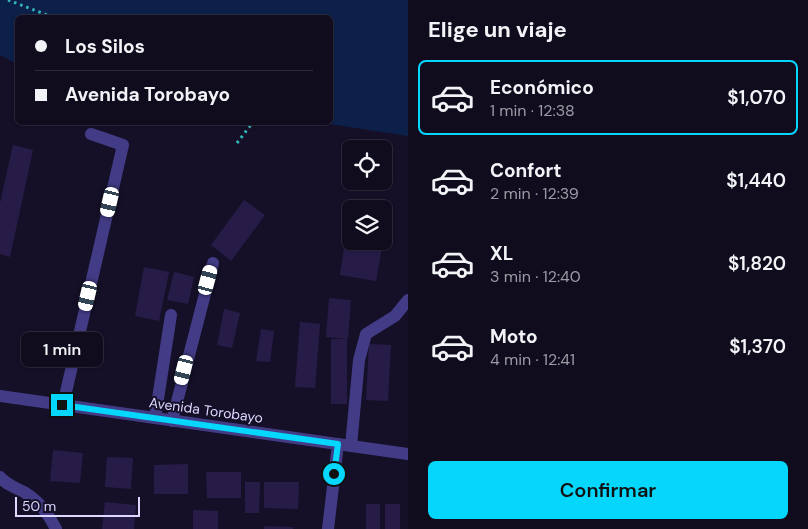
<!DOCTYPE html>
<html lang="es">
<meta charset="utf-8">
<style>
:root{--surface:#100c1e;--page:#191527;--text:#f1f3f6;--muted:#9c9ba4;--line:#302c3c;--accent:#05d7fc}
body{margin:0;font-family:"DM Sans",sans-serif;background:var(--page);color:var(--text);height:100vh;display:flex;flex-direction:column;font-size:19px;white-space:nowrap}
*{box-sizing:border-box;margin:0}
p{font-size:16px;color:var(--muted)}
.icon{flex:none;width:28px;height:28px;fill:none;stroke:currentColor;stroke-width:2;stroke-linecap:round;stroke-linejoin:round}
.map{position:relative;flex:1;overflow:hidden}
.drawer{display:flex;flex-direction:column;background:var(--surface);width:400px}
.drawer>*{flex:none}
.hud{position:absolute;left:15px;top:15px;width:318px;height:110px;border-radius:8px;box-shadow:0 1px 4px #0004,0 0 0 1px var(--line);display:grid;align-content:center;height:110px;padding:0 20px;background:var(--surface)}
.tools{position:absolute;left:342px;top:140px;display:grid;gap:10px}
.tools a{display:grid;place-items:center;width:50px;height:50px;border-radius:8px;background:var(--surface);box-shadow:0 1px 4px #0004,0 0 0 1px var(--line);font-size:25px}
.scale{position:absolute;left:15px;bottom:12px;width:125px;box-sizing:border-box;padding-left:5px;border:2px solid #ded7ff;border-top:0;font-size:14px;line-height:18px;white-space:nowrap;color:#ded7ff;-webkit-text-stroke:4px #151028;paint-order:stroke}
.end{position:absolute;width:22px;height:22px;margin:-11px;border:6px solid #05d7fc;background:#111;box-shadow:0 0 0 2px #111}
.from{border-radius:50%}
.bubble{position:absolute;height:35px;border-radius:8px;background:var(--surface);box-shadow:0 1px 4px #0004,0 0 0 1px var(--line);font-size:16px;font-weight:600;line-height:35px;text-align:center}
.car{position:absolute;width:15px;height:30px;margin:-15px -8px;border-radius:6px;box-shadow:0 0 4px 1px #0007;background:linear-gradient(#fff 24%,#345 0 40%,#fff 0 76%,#345 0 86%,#fff 0)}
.hud b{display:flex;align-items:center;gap:18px;height:48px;font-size:19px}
.hud b+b{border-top:1px solid var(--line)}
.hud i{width:12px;height:12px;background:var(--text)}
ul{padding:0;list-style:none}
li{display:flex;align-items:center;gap:15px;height:75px;margin:0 10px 8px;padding:0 10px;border:2px solid transparent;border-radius:8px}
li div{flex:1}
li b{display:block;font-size:19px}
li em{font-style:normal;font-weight:600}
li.active{border-color:var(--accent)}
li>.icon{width:45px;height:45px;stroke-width:1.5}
h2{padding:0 20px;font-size:22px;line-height:60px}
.cta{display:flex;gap:10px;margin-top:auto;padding:10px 20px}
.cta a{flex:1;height:58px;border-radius:8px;background:var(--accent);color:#111;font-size:20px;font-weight:600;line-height:58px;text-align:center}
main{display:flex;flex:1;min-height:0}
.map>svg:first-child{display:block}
.water{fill:#0d204a}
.building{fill:#271c48}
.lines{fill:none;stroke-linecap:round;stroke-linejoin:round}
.path{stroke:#31b9b7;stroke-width:3;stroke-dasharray:2.5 4;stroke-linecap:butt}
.minor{stroke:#423c86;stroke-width:12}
.route{stroke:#05d7fc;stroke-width:6}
.labels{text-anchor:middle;stroke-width:4;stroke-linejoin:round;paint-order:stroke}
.street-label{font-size:14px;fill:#ded7ff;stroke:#151028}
</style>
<main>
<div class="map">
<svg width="408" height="529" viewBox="0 0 408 529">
<rect width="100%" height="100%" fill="#151028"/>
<polygon class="water" points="0,0 408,0 408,136 323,123 330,122 330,18 18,18 17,64 0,55"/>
<g class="building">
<polygon points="13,145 33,150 10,257 0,254 0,203"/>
<polygon points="244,200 265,215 231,261 211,245"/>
<polygon points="345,241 382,247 376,281 340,275"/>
<polygon points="144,267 169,272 159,321 135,316"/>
<polygon points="174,272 194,277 188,304 167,300"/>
<polygon points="329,298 351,300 348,339 326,337"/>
<polygon points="224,309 240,313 232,348 217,345"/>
<polygon points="300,322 320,324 315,388 295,387"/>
<polygon points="261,329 274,331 270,362 256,361"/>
<rect x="331" y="339" width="16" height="65"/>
<polygon points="369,344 391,345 388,401 366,400"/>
<polygon points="53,450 83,453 80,483 50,481"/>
<polygon points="107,457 133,458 131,489 105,487"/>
<polygon points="188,464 188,494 154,494 154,465"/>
<polygon points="206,472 241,472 241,498 207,498"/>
<polygon points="245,482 260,482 259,513 245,513"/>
<polygon points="264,482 299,482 298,509 264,508"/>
<polygon points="105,502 136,505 134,529 102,529"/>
<rect x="366" y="504" width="14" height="25"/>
<rect x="385" y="504" width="15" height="25"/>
<polygon points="193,510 218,511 218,529 193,529"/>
<polygon points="264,526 293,527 293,529 264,529"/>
</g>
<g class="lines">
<g class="path">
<polyline points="8,0 55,18"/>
<polyline points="237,143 253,122"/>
</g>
<g class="minor">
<polyline points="0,396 408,454"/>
<polyline points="63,405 123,145 91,134"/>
<polyline points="155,418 171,315"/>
<polyline points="172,421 213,263"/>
<polyline points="351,446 359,360 366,334 395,316 408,300"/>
<path d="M0,477C7,485 14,487 24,492C38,500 49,515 56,529"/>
<polyline points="328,529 338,444"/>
</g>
</g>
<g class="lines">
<polyline class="route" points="62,405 338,444 334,474"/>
</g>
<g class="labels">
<g class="street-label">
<text transform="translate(206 410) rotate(8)" y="5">Avenida Torobayo</text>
</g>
</g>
</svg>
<div class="tools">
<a><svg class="icon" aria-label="locate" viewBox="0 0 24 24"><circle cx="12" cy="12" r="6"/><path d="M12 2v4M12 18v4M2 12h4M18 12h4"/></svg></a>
<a><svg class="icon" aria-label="layers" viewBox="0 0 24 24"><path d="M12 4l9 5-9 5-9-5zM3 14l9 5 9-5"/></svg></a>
</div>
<div class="scale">50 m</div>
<i class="end from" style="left:334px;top:474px"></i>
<i class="end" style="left:62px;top:405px"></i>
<div class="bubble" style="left:21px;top:332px;width:82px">1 min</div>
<i class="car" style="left:110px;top:202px;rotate:193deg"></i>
<i class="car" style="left:208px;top:280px;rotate:15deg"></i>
<i class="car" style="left:88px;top:296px;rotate:193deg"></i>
<i class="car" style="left:184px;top:370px;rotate:194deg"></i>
<div class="hud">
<b><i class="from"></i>Los Silos</b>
<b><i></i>Avenida Torobayo</b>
</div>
</div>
<section class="drawer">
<h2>Elige un viaje</h2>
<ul>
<li class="active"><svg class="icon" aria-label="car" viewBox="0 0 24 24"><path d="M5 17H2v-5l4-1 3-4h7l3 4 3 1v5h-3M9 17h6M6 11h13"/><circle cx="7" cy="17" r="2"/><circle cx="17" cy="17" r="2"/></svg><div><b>Económico</b><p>1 min · 12:38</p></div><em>$1,070</em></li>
<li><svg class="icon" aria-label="car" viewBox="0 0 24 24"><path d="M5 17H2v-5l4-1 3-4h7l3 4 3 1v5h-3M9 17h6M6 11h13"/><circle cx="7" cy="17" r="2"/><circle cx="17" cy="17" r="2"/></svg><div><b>Confort</b><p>2 min · 12:39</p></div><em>$1,440</em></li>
<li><svg class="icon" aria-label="car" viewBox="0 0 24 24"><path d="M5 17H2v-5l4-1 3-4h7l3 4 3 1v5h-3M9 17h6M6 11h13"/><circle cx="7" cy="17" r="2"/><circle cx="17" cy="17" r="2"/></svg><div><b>XL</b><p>3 min · 12:40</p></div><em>$1,820</em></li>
<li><svg class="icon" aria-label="car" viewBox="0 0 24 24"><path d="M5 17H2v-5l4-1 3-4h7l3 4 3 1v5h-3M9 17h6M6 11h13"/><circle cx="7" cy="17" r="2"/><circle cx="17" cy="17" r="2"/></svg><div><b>Moto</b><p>4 min · 12:41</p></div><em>$1,370</em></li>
</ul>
<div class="cta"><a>Confirmar</a></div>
</section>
</main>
